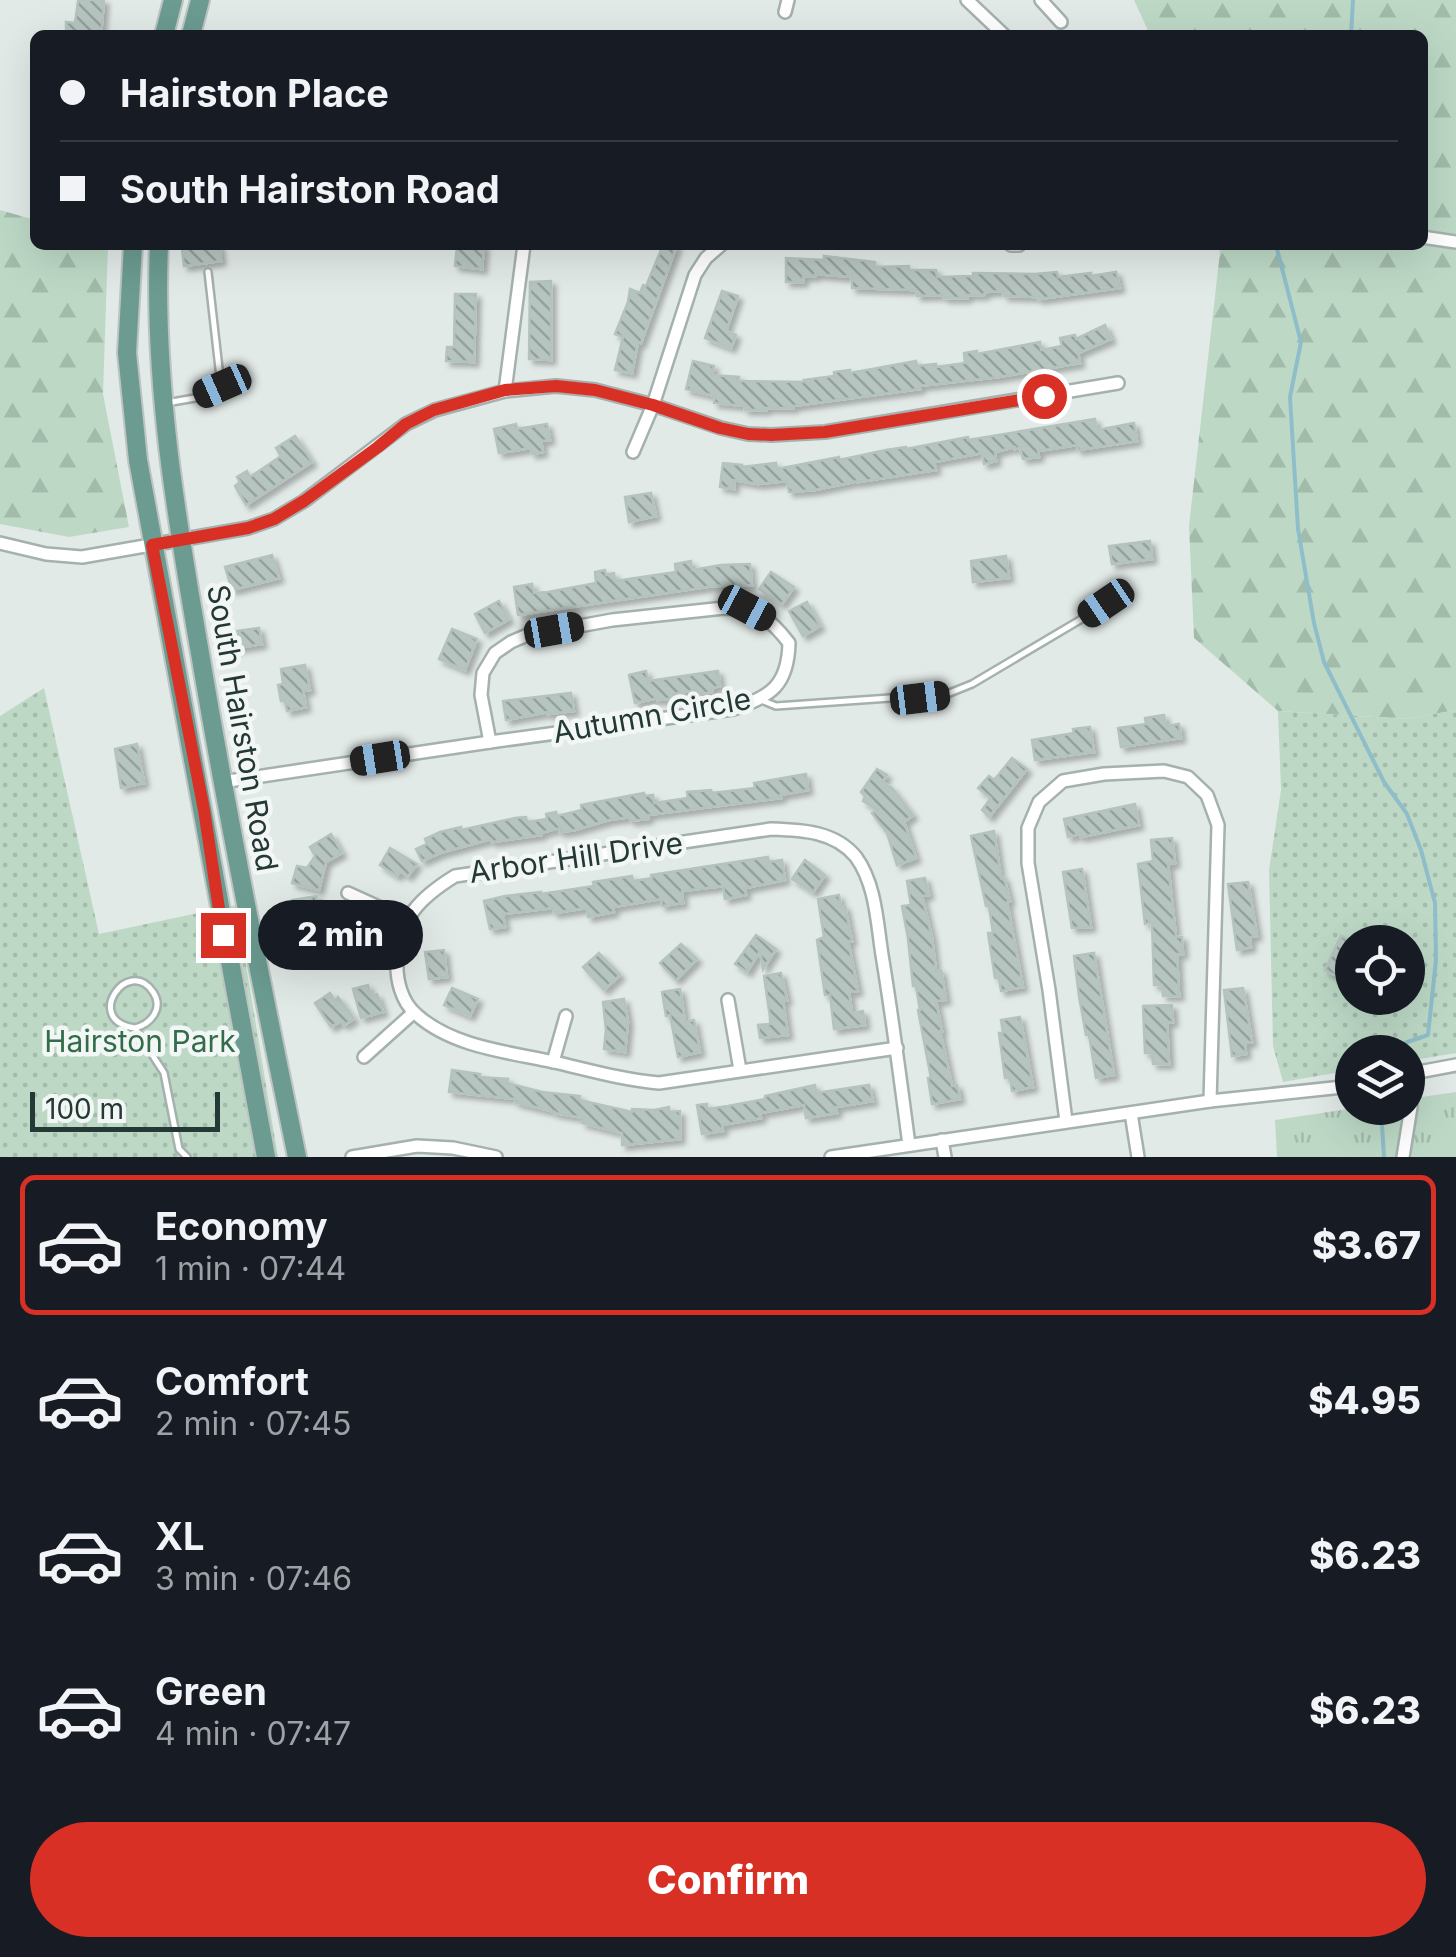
<!DOCTYPE html>
<meta charset="utf-8">
<style>
:root{--surface:#171b24;--page:#20242c;--text:#f1f3f6;--muted:#9ea1a6;--line:#363941;--accent:#d93025}
body{margin:0;font-family:Inter,sans-serif;background:var(--page);color:var(--text);height:100vh;display:flex;flex-direction:column;font-size:38px;white-space:nowrap}
*{box-sizing:border-box;margin:0}
p{font-size:32px;color:var(--muted)}
.icon{flex:none;width:55px;height:55px;fill:none;stroke:currentColor;stroke-width:2;stroke-linecap:round;stroke-linejoin:round}
.map{position:relative;height:1157px;overflow:hidden}
.details{display:flex;flex-direction:column;background:var(--surface);flex:1}
.details>*{flex:none}
.top-card{position:absolute;left:30px;top:30px;width:1398px;height:220px;border-radius:15px;box-shadow:0 10px 40px #0002;display:grid;align-content:center;height:220px;padding:0 30px;background:var(--surface)}
.buttons{position:absolute;left:1335px;top:925px;display:grid;gap:20px}
.buttons a{display:grid;place-items:center;width:90px;height:90px;border-radius:50%;background:var(--surface);box-shadow:0 10px 40px #0002;font-size:50px}
.scale{position:absolute;left:30px;bottom:25px;width:190px;box-sizing:border-box;padding-left:10px;border:5px solid #243935;border-top:0;font-size:28px;line-height:35px;white-space:nowrap;color:#243935;-webkit-text-stroke:8px #f2f7f5;paint-order:stroke}
.end{position:absolute;width:45px;height:45px;margin:-22px;border:12px solid #d93025;background:#fff;box-shadow:0 0 0 5px #fff}
.from{border-radius:50%}
.bubble{position:absolute;height:70px;border-radius:35px;background:var(--surface);box-shadow:0 10px 40px #0002;font-size:32px;font-weight:800;line-height:70px;text-align:center}
.car{position:absolute;width:30px;height:60px;margin:-30px -15px;border-radius:12px;box-shadow:0 0 8px 2px #0007;background:linear-gradient(#222 24%,#8ab4d8 0 40%,#222 0 76%,#8ab4d8 0 86%,#222 0)}
.top-card b{display:flex;align-items:center;gap:35px;height:95px;font-size:38px}
.top-card b+b{border-top:2px solid var(--line)}
.top-card i{width:25px;height:25px;background:var(--text)}
ul{padding:18px 0 0;list-style:none}
li{display:flex;align-items:center;gap:30px;height:140px;margin:0 20px 15px;padding:0 10px;border:5px solid transparent;border-radius:15px}
li div{flex:1}
li b{display:block;font-size:38px}
li em{font-style:normal;font-weight:800}
li.selected{border-color:var(--accent)}
li>.icon{width:90px;height:90px;stroke-width:1.5}
.primary-button{display:flex;gap:20px;margin-top:auto;padding:20px 30px}
.primary-button a{flex:1;height:115px;border-radius:60px;background:var(--accent);color:#fff;font-size:40px;font-weight:800;line-height:115px;text-align:center}
.map>svg:first-child{display:block}
.grass{fill:url(#grass-tufts)}
.forest{fill:url(#forest-firs)}
.park{fill:url(#park-dots);fill-rule:evenodd}
.lines{fill:none;stroke-linecap:round;stroke-linejoin:round}
.stream{stroke:#8fbeca;stroke-width:4}
.building{fill:url(#building-back-hatch);stroke:#b5c3be;stroke-width:2.5;filter:url(#shadow)}
.lane-casing{stroke:#a5b1ae;stroke-width:10}
.street-casing{stroke:#a5b1ae;stroke-width:16}
.primary-casing{stroke:#bdc4c2;stroke-width:22}
.lane{stroke:#fff;stroke-width:5}
.street{stroke:#fff;stroke-width:11}
.primary{stroke:#6b9b91;stroke-width:18}
.route{stroke:#d93025;stroke-width:12}
.labels{text-anchor:middle;stroke-width:9;stroke-linejoin:round;paint-order:stroke}
.street-label{font-size:30px;fill:#243935;stroke:#f2f7f5}
.park-label{font-size:30px;fill:#326c4b;stroke:#f2f7f5}
</style>
<div class="map">
<svg width="1456" height="1157" viewBox="0 0 1456 1157">
<defs>
<pattern id="grass-tufts" width="24" height="20" patternUnits="userSpaceOnUse" patternTransform="scale(2.5)"><rect width="24" height="20" fill="#bdd9c6"/><path d="M3 7l-1-3M5 7V3M7 7l1-3M15 17l-1-3M17 17v-4M19 17l1-3" fill="none" stroke="#a2bbab"/></pattern>
<pattern id="forest-firs" width="22" height="20" patternUnits="userSpaceOnUse" patternTransform="scale(2.5)"><rect width="22" height="20" fill="#bdd9c6"/><path d="M5 1l3.5 6h-7zM16 11l3.5 6h-7z" fill="#a2bbab"/></pattern>
<pattern id="park-dots" width="8" height="8" patternUnits="userSpaceOnUse" patternTransform="scale(2.5)"><rect width="8" height="8" fill="#bdd9c6"/><path d="M2 2h.1M6 6h.1" fill="none" stroke="#a2bbab" stroke-width="1.8" stroke-linecap="round"/></pattern>
<pattern id="building-back-hatch" width="6" height="6" patternUnits="userSpaceOnUse" patternTransform="scale(2.5)"><rect width="6" height="6" fill="#b7c5c0"/><path d="M-1 5l2 2M0 0l6 6M5-1l2 2" fill="none" stroke="#95a19d"/></pattern>
<filter id="shadow"><feDropShadow dx="4.5" dy="4.5" stdDeviation="2.5" flood-color="#0004"/></filter>
</defs>
<rect width="100%" height="100%" fill="#e2eae7"/>
<polygon class="grass" points="1456,1092 1456,1157 1277,1157 1275,1120 1355,1108 1408,1108 1408,1099"/>
<g class="forest">
<polygon points="1134,0 1456,0 1456,710 1407,719 1278,711 1194,638 1189,526 1220,252 1218,245 1422,245 1422,35 1150,35"/>
<polygon points="0,210 35,220 35,245 108,245 103,394 129,527 69,537 0,524"/>
</g>
<g class="park">
<polygon points="44,688 99,934 236,905 278,1157 0,1157 0,716"/>
<path d="M1456,710V1053L1408,1061V1052H1352V1070L1283,1082L1273,1046L1269,870L1281,790L1278,711L1407,719ZM1352,942H1408V998H1352Z"/>
</g>
<g class="lines">
<g class="stream">
<polyline points="1351,35 1353,0"/>
<polyline points="1276,245 1301,342 1290,397 1298,529 1314,623 1324,662 1384,782 1407,814 1421,850 1435,903 1436,960 1428,1035 1378,1052"/>
<polyline points="1381,1108 1384,1157"/>
</g>
</g>
<g class="building">
<polygon points="84,0 104,0 101,35 66,35 66,22 75,23 78,1"/>
<polygon points="202,245 219,245 221,261 184,266 182,248"/>
<polygon points="462,245 484,245 482,269 455,266 457,247 462,247"/>
<polygon points="663,245 677,245 641,343 638,342 632,373 615,370 623,337 615,334 628,302 630,289 640,293 643,285 646,286"/>
<polygon points="824,256 875,262 874,267 909,266 909,270 936,270 937,277 973,276 973,273 1035,274 1057,272 1058,277 1091,273 1091,276 1116,272 1120,288 1039,299 1039,297 1004,296 1004,291 985,292 984,295 966,295 967,298 944,298 943,295 917,296 916,290 852,288 852,277 815,274 815,276 803,276 803,282 786,282 786,258 824,260"/>
<polygon points="551,281 551,360 529,359 530,282"/>
<polygon points="722,291 738,296 726,331 736,335 731,348 705,338"/>
<polygon points="455,294 476,294 474,362 446,361 447,347 454,347"/>
<polygon points="1105,325 1111,339 1078,353 1080,363 999,377 919,386 920,389 793,406 793,408 766,408 766,410 745,410 745,406 714,403 715,396 686,389 693,361 714,366 712,375 739,377 738,381 805,382 804,380 834,376 834,372 850,370 850,373 916,361 917,366 936,364 936,367 965,363 964,353 977,351 977,354 1040,342 1041,350 1062,346 1060,338 1075,335 1076,339"/>
<polygon points="1095,419 1097,430 1134,423 1137,441 1078,450 1077,445 1038,451 1039,457 1023,459 1020,448 1015,449 1015,447 995,452 996,461 984,464 982,453 934,462 936,470 858,482 858,481 815,490 789,492 787,481 758,484 734,480 734,489 720,487 723,463 742,465 742,467 776,463 777,469 839,457 839,460 886,450 906,447 906,449 968,437 968,440"/>
<polygon points="516,424 517,429 547,424 550,440 541,441 543,452 532,454 531,448 499,453 494,429"/>
<polygon points="295,436 312,462 246,505 235,486 240,482 237,477 247,471 250,477 281,456 276,448"/>
<polygon points="651,493 656,516 629,522 625,497"/>
<polygon points="1150,541 1152,559 1112,564 1109,546"/>
<polygon points="272,555 279,578 232,590 225,567"/>
<polygon points="1006,556 1009,578 973,582 971,561"/>
<polygon points="691,561 692,570 721,565 750,564 752,585 713,586 518,615 514,587 532,584 534,593 548,592 596,583 595,572 605,570 606,575 614,573 615,581 676,572 675,564"/>
<polygon points="771,572 794,587 782,604 759,589"/>
<polygon points="499,601 509,619 485,633 475,614"/>
<polygon points="807,602 820,626 803,636 789,611"/>
<polygon points="259,628 262,644 224,650 222,633"/>
<polygon points="452,629 477,639 465,670 439,659"/>
<polygon points="305,665 310,690 303,691 306,707 287,711 285,700 281,701 278,685 283,684 281,669"/>
<polygon points="646,671 648,681 718,671 720,686 712,688 712,692 695,695 695,690 674,694 675,698 658,700 658,698 635,703 629,675"/>
<polygon points="571,693 574,711 548,714 548,712 506,720 503,701"/>
<polygon points="1164,715 1166,726 1179,724 1181,738 1121,747 1118,728 1146,724 1145,718"/>
<polygon points="1090,727 1094,752 1035,760 1032,740 1074,733 1073,729"/>
<polygon points="137,744 144,783 121,788 115,749"/>
<polygon points="1012,758 1027,769 989,817 982,810 991,798 978,788 989,776 994,780"/>
<polygon points="877,769 887,775 882,782 892,788 913,815 904,822 916,858 897,865 887,833 872,813 877,810 863,801 865,796 861,792"/>
<polygon points="806,774 808,790 780,795 781,798 648,815 648,819 631,821 630,817 609,820 575,830 560,832 560,828 540,833 541,835 492,842 491,839 440,853 422,861 416,849 427,844 425,839 440,832 461,827 461,830 515,818 526,817 527,822 547,819 546,814 556,812 557,816 582,810 581,805 644,793 645,796 653,795 654,803 688,798 687,792 711,790 712,793 755,788 754,783"/>
<polygon points="1135,804 1139,825 1081,837 1080,834 1068,837 1064,819"/>
<polygon points="994,831 1001,878 1004,877 1010,901 1007,902 1023,987 1001,991 999,977 995,978 988,933 993,933 989,906 986,906 971,836"/>
<polygon points="331,834 342,853 326,862 319,890 292,883 297,866 307,868 315,856 310,847"/>
<polygon points="1172,838 1175,863 1168,864 1176,937 1182,937 1183,954 1177,954 1179,996 1163,996 1162,985 1154,985 1152,922 1145,924 1138,864 1153,861 1151,840"/>
<polygon points="390,848 417,864 408,876 400,871 397,876 380,865"/>
<polygon points="768,857 769,862 782,860 785,880 745,888 746,895 725,899 723,886 682,891 683,903 662,906 661,899 613,907 614,912 588,917 587,908 554,913 553,908 503,914 505,927 490,929 484,901 505,896 541,892 541,894 594,886 593,882 632,876 633,881 652,878 651,875"/>
<polygon points="805,860 825,875 813,892 792,879"/>
<polygon points="1082,869 1091,927 1072,928 1063,872"/>
<polygon points="925,878 929,895 922,896 932,938 936,971 941,970 946,1000 936,1001 942,1031 940,1031 952,1086 957,1085 960,1099 932,1104 928,1078 931,1078 918,1010 920,1010 916,986 913,986 908,938 902,906 911,905 907,881"/>
<polygon points="1248,882 1257,936 1250,937 1251,947 1237,950 1228,884"/>
<polygon points="839,895 841,907 845,906 852,941 848,941 858,991 849,992 852,1013 863,1011 865,1025 834,1029 830,995 825,995 817,940 824,937 818,899"/>
<polygon points="317,896 316,901 321,900 323,915 311,918 310,913 294,916 292,900"/>
<polygon points="323,923 343,934 332,955 311,944"/>
<polygon points="756,935 776,949 763,969 760,951 747,972 735,964"/>
<polygon points="1341,936 1352,941 1352,985 1325,970"/>
<polygon points="681,944 697,959 676,980 660,963"/>
<polygon points="444,950 447,977 429,979 425,952"/>
<polygon points="599,953 620,975 604,990 583,967"/>
<polygon points="1094,953 1114,1075 1096,1078 1089,1035 1086,1035 1079,996 1074,956"/>
<polygon points="781,973 787,1000 783,1000 788,1035 760,1038 758,1025 770,1024 770,1017 764,976"/>
<polygon points="368,985 371,996 377,994 383,1012 361,1018 353,989"/>
<polygon points="452,988 478,999 470,1016 444,1005"/>
<polygon points="1243,988 1252,1042 1245,1043 1246,1054 1232,1056 1224,990"/>
<polygon points="680,989 685,1022 694,1020 700,1052 678,1057 670,1015 666,1016 662,992"/>
<polygon points="330,993 335,1001 338,997 354,1019 344,1025 341,1021 331,1027 315,1003"/>
<polygon points="624,999 628,1022 625,1052 604,1049 606,1030 603,1002"/>
<polygon points="1172,1005 1173,1022 1167,1022 1169,1064 1153,1064 1152,1053 1145,1053 1143,1006"/>
<polygon points="1020,1017 1033,1087 1012,1091 1010,1077 1005,1078 999,1033 1003,1033 1001,1020"/>
<polygon points="452,1070 480,1074 479,1077 508,1079 507,1083 542,1092 580,1096 579,1100 632,1112 632,1109 654,1110 669,1107 669,1112 680,1111 680,1139 622,1145 622,1133 582,1123 584,1118 555,1113 555,1112 515,1102 516,1099 449,1092"/>
<polygon points="815,1085 816,1093 869,1085 873,1101 836,1107 837,1113 806,1118 804,1105 760,1113 761,1118 722,1125 723,1131 702,1134 697,1105 707,1104 707,1109 728,1106 765,1099 765,1096"/>
</g>
<g class="lines">
<g class="lane-casing">
<g id="lane">
<polyline points="166,403 195,398 221,386 208,272"/>
<polyline points="761,700 776,706 947,694 972,684 1085,617 1119,592"/>
<path d="M135,1028C151,1024 164,1008 153,992C128,955 82,1021 135,1028L164,1073L179,1149L187,1157"/>
</g>
</g>
<g class="street-casing">
<g id="street">
<polyline points="967,0 1004,35"/>
<polyline points="1041,0 1061,22"/>
<polyline points="785,12 788,0"/>
<polyline points="1422,237 1456,242"/>
<polyline points="1011,245 1019,245"/>
<polyline points="505,391 524,245"/>
<polyline points="633,452 653,405 695,275 706,258 721,245"/>
<polyline points="0,543 46,554 82,557 248,528 274,519 304,501 406,424 435,410 505,391 556,386 595,390 653,405 721,428 748,434 771,435 825,432 1118,383"/>
<path d="M724,608C756,608 769,617 789,643C788,685 771,697 733,709L490,742L481,695L483,673L495,653L511,642L525,636L612,620Z"/>
<polyline points="222,782 490,742"/>
<polyline points="348,893 405,919"/>
<polyline points="728,1000 740,1070"/>
<path d="M897,1048L659,1083C623,1080 589,1070 554,1062C508,1052 453,1047 417,1015C401,1002 396,979 397,960C399,918 421,897 455,876L771,829C802,830 835,831 856,857C877,886 877,927 883,961C893,1022 901,1084 909,1145"/>
<polyline points="364,1057 413,1013"/>
<polyline points="553,1062 566,1016"/>
<polyline points="1408,1074 1456,1065"/>
<polyline points="1131,1113 1138,1157"/>
<polyline points="1066,1121 1049,990 1028,863 1028,828 1039,802 1063,781 1104,774 1164,771 1188,777 1207,795 1218,825 1210,1101"/>
<polyline points="942,1140 945,1157"/>
<polyline points="352,1157 417,1146 453,1148 496,1157"/>
<polyline points="831,1157 1210,1101 1352,1086"/>
<polyline points="1403,1157 1411,1107 1412,1072"/>
</g>
</g>
<g class="primary-casing">
<g id="primary">
<polyline points="164,35 173,0"/>
<polyline points="191,35 200,0"/>
<polyline points="133,245 127,353 138,460 266,1157"/>
<path d="M159,245C153,384 177,522 201,659C229,825 263,991 297,1157"/>
</g>
</g>
<use href="#lane" class="lane"/>
<use href="#street" class="street"/>
<use href="#primary" class="primary"/>
</g>
<g class="lines">
<polyline class="route" points="223,935 204,810 152,545 248,528 274,519 304,501 378,447 406,424 434,410 505,390 556,386 595,390 653,405 720,428 748,434 771,435 825,432 1044,396"/>
</g>
<g class="labels">
<g class="street-label">
<text transform="translate(652 716) rotate(-10)" y="10">Autumn Circle</text>
<text transform="translate(242 728) rotate(80)" y="10">South Hairston Road</text>
<text transform="translate(576 858) rotate(-8)" y="10">Arbor Hill Drive</text>
</g>
<g class="park-label">
<text x="140" y="1052">Hairston Park</text>
</g>
</g>
</svg>
<div class="buttons">
<a><svg class="icon" aria-label="locate" viewBox="0 0 24 24"><circle cx="12" cy="12" r="6"/><path d="M12 2v4M12 18v4M2 12h4M18 12h4"/></svg></a>
<a><svg class="icon" aria-label="layers" viewBox="0 0 24 24"><path d="M12 4l9 5-9 5-9-5zM3 14l9 5 9-5"/></svg></a>
</div>
<div class="scale">100 m</div>
<i class="end from" style="left:1044px;top:396px"></i>
<i class="end" style="left:223px;top:935px"></i>
<div class="bubble" style="left:258px;top:900px;width:165px">2 min</div>
<i class="car" style="left:222px;top:386px;rotate:246deg"></i>
<i class="car" style="left:1106px;top:603px;rotate:236deg"></i>
<i class="car" style="left:747px;top:608px;rotate:118deg"></i>
<i class="car" style="left:554px;top:630px;rotate:80deg"></i>
<i class="car" style="left:920px;top:698px;rotate:83deg"></i>
<i class="car" style="left:380px;top:758px;rotate:261deg"></i>
<div class="top-card">
<b><i class="from"></i>Hairston Place</b>
<b><i></i>South Hairston Road</b>
</div>
</div>
<section class="details">
<ul>
<li class="selected"><svg class="icon" aria-label="car" viewBox="0 0 24 24"><path d="M5 17H2v-5l4-1 3-4h7l3 4 3 1v5h-3M9 17h6M6 11h13"/><circle cx="7" cy="17" r="2"/><circle cx="17" cy="17" r="2"/></svg><div><b>Economy</b><p>1 min · 07:44</p></div><em>$3.67</em></li>
<li><svg class="icon" aria-label="car" viewBox="0 0 24 24"><path d="M5 17H2v-5l4-1 3-4h7l3 4 3 1v5h-3M9 17h6M6 11h13"/><circle cx="7" cy="17" r="2"/><circle cx="17" cy="17" r="2"/></svg><div><b>Comfort</b><p>2 min · 07:45</p></div><em>$4.95</em></li>
<li><svg class="icon" aria-label="car" viewBox="0 0 24 24"><path d="M5 17H2v-5l4-1 3-4h7l3 4 3 1v5h-3M9 17h6M6 11h13"/><circle cx="7" cy="17" r="2"/><circle cx="17" cy="17" r="2"/></svg><div><b>XL</b><p>3 min · 07:46</p></div><em>$6.23</em></li>
<li><svg class="icon" aria-label="car" viewBox="0 0 24 24"><path d="M5 17H2v-5l4-1 3-4h7l3 4 3 1v5h-3M9 17h6M6 11h13"/><circle cx="7" cy="17" r="2"/><circle cx="17" cy="17" r="2"/></svg><div><b>Green</b><p>4 min · 07:47</p></div><em>$6.23</em></li>
</ul>
<div class="primary-button"><a>Confirm</a></div>
</section>
